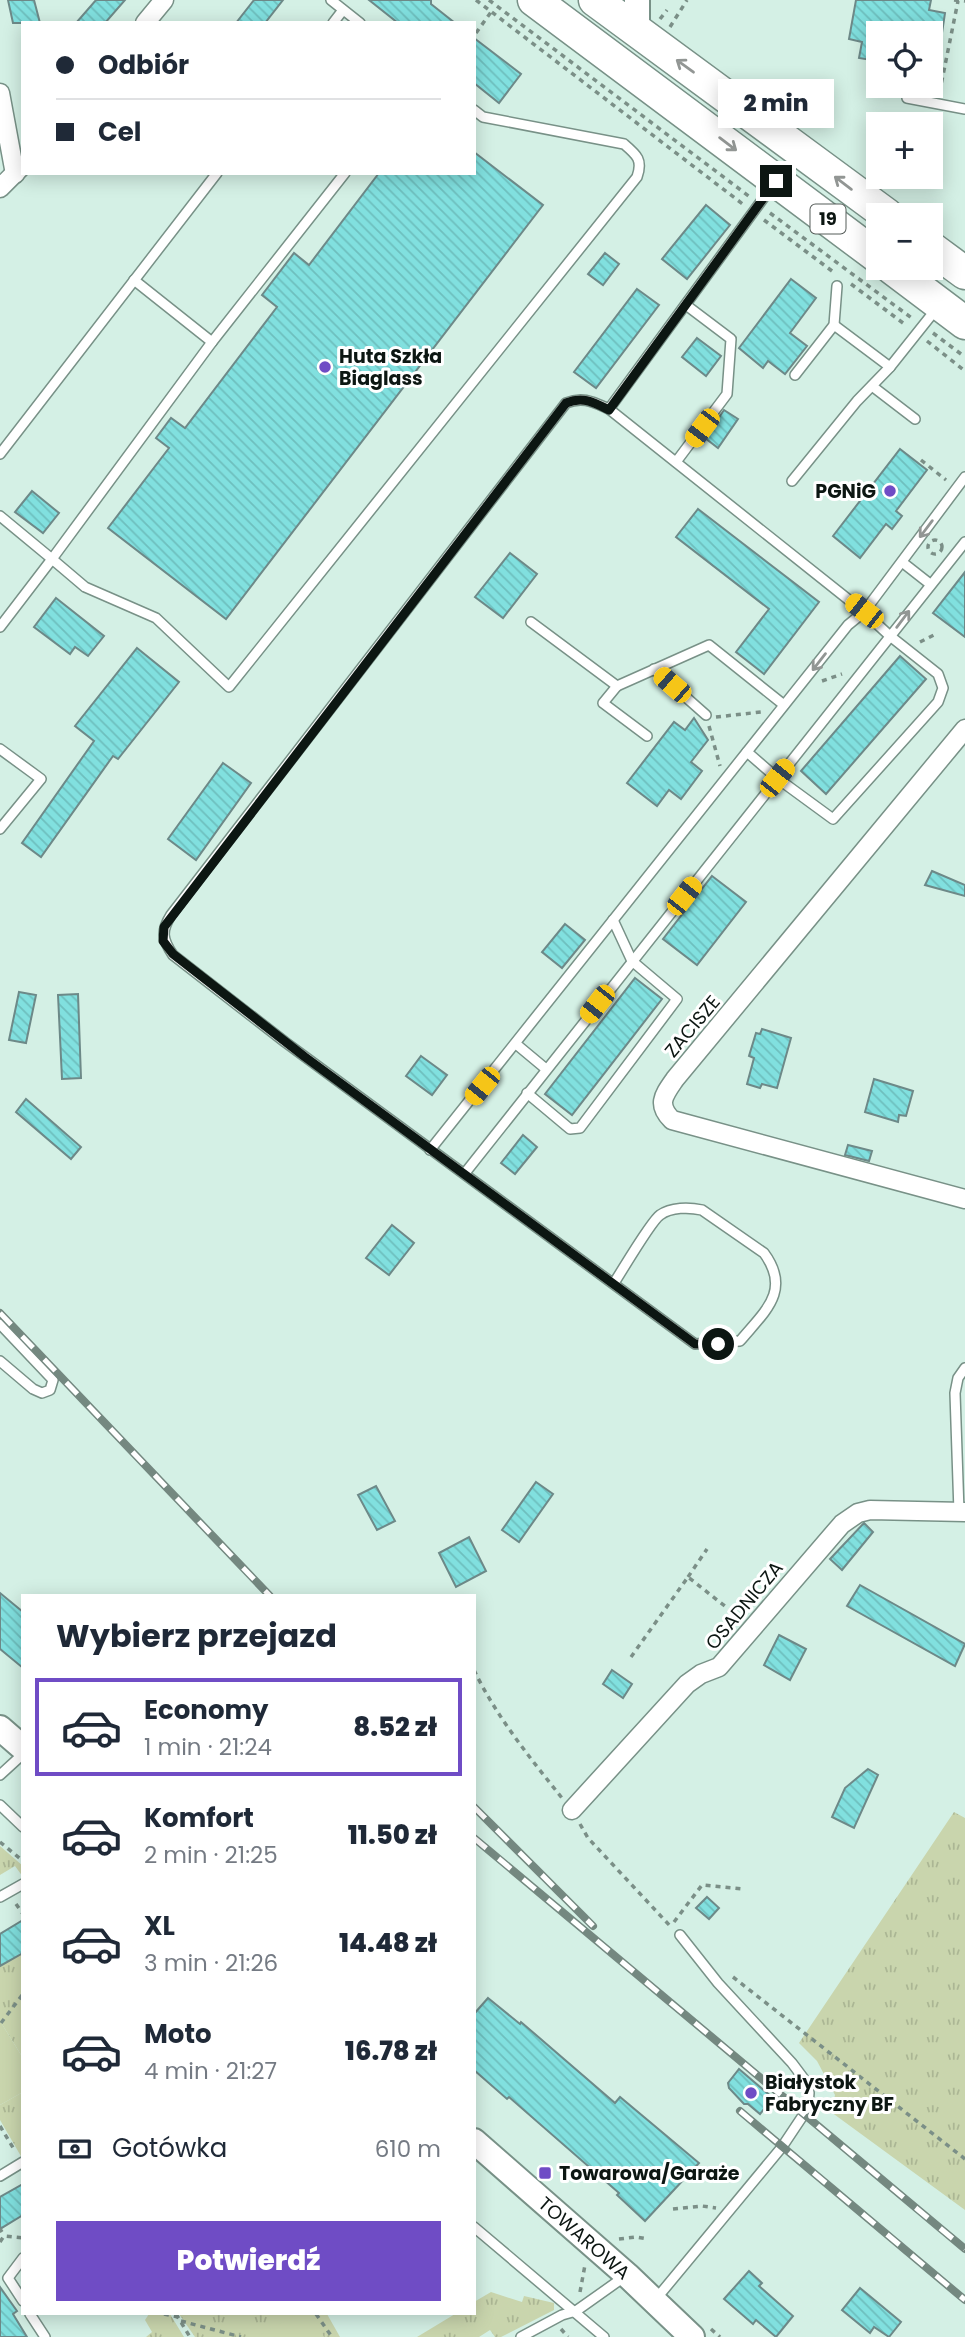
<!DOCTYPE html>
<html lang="pl">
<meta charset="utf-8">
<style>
:root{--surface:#fff;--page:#f6f6f7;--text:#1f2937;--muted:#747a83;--line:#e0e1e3;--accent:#6f4cc5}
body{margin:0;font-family:Poppins,sans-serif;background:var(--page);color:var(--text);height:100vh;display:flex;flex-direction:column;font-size:26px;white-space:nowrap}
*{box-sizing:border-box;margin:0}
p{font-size:23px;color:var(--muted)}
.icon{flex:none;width:38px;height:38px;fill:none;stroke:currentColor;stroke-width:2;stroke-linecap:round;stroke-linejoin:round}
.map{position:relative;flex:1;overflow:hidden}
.panel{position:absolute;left:21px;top:1594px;width:455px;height:721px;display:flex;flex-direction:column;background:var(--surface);border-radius:0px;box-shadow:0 4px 18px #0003}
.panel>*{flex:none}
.top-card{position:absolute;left:21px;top:21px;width:455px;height:154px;border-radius:0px;box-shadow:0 4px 18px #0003;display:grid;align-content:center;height:154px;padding:0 35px;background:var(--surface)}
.fabs{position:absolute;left:866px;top:21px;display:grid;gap:14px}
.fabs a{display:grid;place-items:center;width:77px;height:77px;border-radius:0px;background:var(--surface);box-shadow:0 4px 18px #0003;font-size:35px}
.end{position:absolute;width:32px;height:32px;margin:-16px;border:9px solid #0c1612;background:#fff;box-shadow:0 0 0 4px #fff}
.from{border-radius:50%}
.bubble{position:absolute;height:49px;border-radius:0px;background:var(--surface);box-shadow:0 4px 18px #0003;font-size:23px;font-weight:800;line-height:49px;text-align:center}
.car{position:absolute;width:21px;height:42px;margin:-21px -10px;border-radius:9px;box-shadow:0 0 5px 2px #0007;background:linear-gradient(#f5c518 24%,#345 0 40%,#f5c518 0 76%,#345 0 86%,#f5c518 0)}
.top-card b{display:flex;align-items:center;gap:24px;height:66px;font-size:26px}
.top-card b+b{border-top:2px solid var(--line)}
.top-card i{width:18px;height:18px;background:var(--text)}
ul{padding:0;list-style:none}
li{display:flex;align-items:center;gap:21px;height:98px;margin:0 14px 10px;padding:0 21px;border:4px solid transparent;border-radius:0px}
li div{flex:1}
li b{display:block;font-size:26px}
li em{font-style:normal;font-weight:800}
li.selected{border-color:var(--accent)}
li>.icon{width:63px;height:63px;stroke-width:1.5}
h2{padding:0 35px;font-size:32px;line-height:84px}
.pay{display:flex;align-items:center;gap:18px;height:77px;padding:0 35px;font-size:26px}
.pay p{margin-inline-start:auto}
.primary-button{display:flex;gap:14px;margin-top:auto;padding:14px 35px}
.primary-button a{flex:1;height:80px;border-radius:0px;background:var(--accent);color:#fff;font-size:28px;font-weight:800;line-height:80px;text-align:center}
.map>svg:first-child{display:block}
.grass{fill:url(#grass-tufts)}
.garden{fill:#c9d5ad}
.building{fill:url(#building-back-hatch);stroke:#6d8988;stroke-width:2}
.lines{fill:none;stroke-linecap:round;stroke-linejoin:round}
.lane-casing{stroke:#789187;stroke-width:12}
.street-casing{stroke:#789187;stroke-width:21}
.secondary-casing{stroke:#789187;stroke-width:28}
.highway-casing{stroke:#789187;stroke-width:35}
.path{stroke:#7b8f87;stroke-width:3.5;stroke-dasharray:5 5;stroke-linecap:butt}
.lane{stroke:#fff;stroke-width:9}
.street{stroke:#fff;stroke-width:18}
.secondary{stroke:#fff;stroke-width:24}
.highway{stroke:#fff;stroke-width:32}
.rail-casing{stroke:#748880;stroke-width:8}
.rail{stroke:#fff;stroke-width:5;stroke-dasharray:16;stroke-linecap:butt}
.oneway{stroke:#929694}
.route{stroke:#0c1612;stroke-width:9}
.poi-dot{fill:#6f4cc5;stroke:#fff;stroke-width:2.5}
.labels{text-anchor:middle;stroke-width:6;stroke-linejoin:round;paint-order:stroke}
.shield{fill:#fff;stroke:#555c59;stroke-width:2}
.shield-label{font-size:18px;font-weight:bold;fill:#0c1612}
.poi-label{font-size:19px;font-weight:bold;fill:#0c1612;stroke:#fff;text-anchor:start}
.street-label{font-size:19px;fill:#0c1612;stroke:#fff}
</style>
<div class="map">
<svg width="965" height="2337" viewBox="0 0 965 2337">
<defs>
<pattern id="grass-tufts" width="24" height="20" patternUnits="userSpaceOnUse" patternTransform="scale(1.75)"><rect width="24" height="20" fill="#c9d5ad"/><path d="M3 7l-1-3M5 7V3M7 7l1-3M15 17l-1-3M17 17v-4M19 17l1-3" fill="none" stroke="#abb694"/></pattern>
<pattern id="building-back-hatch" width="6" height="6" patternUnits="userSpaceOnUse" patternTransform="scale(1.75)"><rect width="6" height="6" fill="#81e0df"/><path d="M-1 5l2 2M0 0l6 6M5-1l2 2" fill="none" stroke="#6ebfbe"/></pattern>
</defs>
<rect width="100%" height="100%" fill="#d4f0e5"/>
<g class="grass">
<polygon points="954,1812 965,1818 965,2210 831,2112 835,2095 817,2061 799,2043"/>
<polygon points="0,1846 23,1866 23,1877 15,1866 0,1875"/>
<polygon points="23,1953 23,2058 0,2021 0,1966"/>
<polygon points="23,2092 23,2157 22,2158 0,2120 0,2105"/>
<polygon points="491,2292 522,2302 524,2296 554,2303 554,2310 501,2337 495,2337 490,2330 479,2337 417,2337 455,2314 474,2314 474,2302"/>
<polygon points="149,2314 170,2314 184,2337 146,2337 152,2332 145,2320"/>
<polygon points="179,2314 327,2314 340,2337 195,2337"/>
</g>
<g class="garden">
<polygon points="0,2021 23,2058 23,2092 0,2105"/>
<polygon points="298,2314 311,2314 324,2337 256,2337"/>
</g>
<g class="building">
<polygon points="8,0 34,0 40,23 13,23"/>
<polygon points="96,0 125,0 105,23 76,23"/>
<polygon points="254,0 283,0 265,23 236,23"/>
<polygon points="369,0 431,0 431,4 455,23 398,23"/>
<polygon points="856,0 931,0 929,10 945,13 942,33 878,33 878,61 859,58 862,42 849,39"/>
<polygon points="474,38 521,74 499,103 474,83"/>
<polygon points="474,152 543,205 226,619 108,528 169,448 156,438 171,418 185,428 277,307 262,295 294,253 309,265 379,173 474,173"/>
<polygon points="706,205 730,225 687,279 662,259"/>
<polygon points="605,253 619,264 603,285 588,274"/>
<polygon points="791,279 816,298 790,333 807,346 785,374 768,361 763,368 739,348"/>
<polygon points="637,289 659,305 596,388 574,372"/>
<polygon points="697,338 721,356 706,376 682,357"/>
<polygon points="724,410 738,419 718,448 705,438"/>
<polygon points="900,449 927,470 896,511 902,516 892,529 886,524 860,558 833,536"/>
<polygon points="32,491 59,513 43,533 15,512"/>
<polygon points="698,509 819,602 764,674 736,652 769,609 676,537"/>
<polygon points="510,553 537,574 503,618 475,597"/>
<polygon points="965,572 965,637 933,613"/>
<polygon points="56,598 104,636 88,656 75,647 70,654 34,627"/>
<polygon points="137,648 179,682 118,759 113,756 41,857 22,843 94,741 75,726"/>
<polygon points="900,656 926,679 826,794 801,771"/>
<polygon points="694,718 708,740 691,762 702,771 681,799 669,790 657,806 627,783 674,722 685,730"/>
<polygon points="223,763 251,783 196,860 168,839"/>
<polygon points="932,871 965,885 965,896 925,885"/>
<polygon points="712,876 746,902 697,965 663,939"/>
<polygon points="565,924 585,940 562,968 542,952"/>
<polygon points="635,978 662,999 572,1115 545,1094"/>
<polygon points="19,992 36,995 26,1043 9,1040"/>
<polygon points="78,994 81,1078 62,1079 58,995"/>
<polygon points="762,1029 791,1038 777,1088 762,1084 760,1088 747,1084 754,1058 749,1056 756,1033 760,1034"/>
<polygon points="421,1056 447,1075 432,1095 406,1076"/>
<polygon points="874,1079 913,1091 906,1116 899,1115 898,1122 865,1112"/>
<polygon points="26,1099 81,1147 71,1159 16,1112"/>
<polygon points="523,1135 537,1147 515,1174 501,1163"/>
<polygon points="848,1145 872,1151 869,1161 845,1155"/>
<polygon points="392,1225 414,1243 389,1275 366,1258"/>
<polygon points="536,1482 553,1494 519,1542 502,1530"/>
<polygon points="376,1486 395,1521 377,1530 358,1495"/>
<polygon points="864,1523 873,1532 842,1570 830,1559"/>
<polygon points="469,1537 486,1571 456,1587 439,1553"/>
<polygon points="860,1585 965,1644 955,1666 847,1606"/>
<polygon points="0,1593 23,1612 23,1668 0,1649"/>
<polygon points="779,1635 806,1649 790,1680 764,1665"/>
<polygon points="612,1670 632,1684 623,1698 603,1684"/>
<polygon points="868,1769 878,1775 854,1828 832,1817 845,1788"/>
<polygon points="707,1897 719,1908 709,1919 696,1908"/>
<polygon points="23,1920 23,1953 0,1966 0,1934"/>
<polygon points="488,1998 520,2024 521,2022 615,2103 620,2097 699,2163 645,2221 617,2195 619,2193 509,2097 507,2099 474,2070 474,2014"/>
<polygon points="739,2069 773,2098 760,2114 748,2104 744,2104 729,2088 728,2083"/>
<polygon points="23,2184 23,2215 0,2229 0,2197"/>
<polygon points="749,2271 762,2283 759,2286 793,2316 776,2337 756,2320 753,2324 724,2299"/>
<polygon points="0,2287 17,2311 13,2314 27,2337 0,2337"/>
<polygon points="860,2288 901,2322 889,2337 874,2327 870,2333 842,2310"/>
</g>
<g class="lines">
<g class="lane-casing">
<g id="lane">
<polyline points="331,0 360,23"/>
<polyline points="333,23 343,10"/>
<polyline points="907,98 965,109"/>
<polyline points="134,280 212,342 345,173"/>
<polyline points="834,325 890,367"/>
<polyline points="795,375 834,325 837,286"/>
<polyline points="872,386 915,419"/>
<path d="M609,409C593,402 583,396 566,403L171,915C161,931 162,939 173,955L285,1042L695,1344L740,1341C764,1312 792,1291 764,1253L702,1210C689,1207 671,1207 660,1215C651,1221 622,1271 614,1283"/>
<polyline points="0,454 217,173"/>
<polyline points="676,462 727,394 731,339 686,305"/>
<polyline points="792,481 857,401 890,367 937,308"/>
<polyline points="0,516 52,559 212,342"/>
<polyline points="902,562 930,584"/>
<polyline points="531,622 617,686 709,645 784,705"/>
<path d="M0,627L52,559L85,587L156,618L229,687L637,177C643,160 637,155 624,144L483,117L474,110"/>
<polyline points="654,669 706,715"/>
<polyline points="617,686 603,703 647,736"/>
<polyline points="0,749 41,779 0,829"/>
<polyline points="747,752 777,778 833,819 938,702 943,688 938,674 890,636 864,612 609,409 773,185"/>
<polyline points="516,1044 546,1069"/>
<polyline points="527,1093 570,1129 580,1128 677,999 632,961 613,920"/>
<polyline points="430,1150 848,625 864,612 965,477"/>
<polyline points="465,1173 965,542"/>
<polyline points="0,1324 53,1380 50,1390 42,1393 33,1389 0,1361"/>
<polyline points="959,1512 955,1393 958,1378 965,1368"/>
<polyline points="0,1775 23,1754"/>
<polyline points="0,1805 23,1827"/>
<polyline points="0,1897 23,1884"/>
<polyline points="0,2176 23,2162"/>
<polyline points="474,2227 604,2337"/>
<polyline points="23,2258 8,2278 23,2301"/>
<polyline points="656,2299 782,2147 804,2114 808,2105 809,2093 807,2083 792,2063 718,1983 680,1935"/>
<polyline points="30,2314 45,2337"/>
<polyline points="521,2337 562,2315 576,2311 624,2277"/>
</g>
</g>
<g class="street-casing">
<g id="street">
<polyline points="145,23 164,0"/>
<polyline points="0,93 15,174"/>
<polyline points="0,188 23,165"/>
<path d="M965,729L675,1079C664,1095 656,1104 672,1120L965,1199"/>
<polyline points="572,1810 687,1684 701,1674 719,1667 842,1524 858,1513 870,1510 965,1512"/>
</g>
</g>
<g class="secondary-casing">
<g id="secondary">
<polyline points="637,0 637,31"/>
<polyline points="0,1728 23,1748"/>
<path id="s1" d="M474,2141L627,2275L692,2337"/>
</g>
</g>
<g class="highway-casing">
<g id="highway">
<polyline points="534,0 878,257"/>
<polyline points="595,0 887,215"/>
<polyline points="931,248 965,273"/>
<polyline points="892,268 965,323"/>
</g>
</g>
<g class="path">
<polyline points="476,0 744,205"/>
<polyline points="489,0 750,197"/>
<polyline points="954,0 965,1"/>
<polyline points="660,19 667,10"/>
<polyline points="670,27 687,0"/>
<polyline points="476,33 491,12"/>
<polyline points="938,89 940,90 958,1"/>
<polyline points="770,213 913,319"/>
<polyline points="764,220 836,274"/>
<polyline points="851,284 907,326"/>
<polyline points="933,333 965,357"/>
<polyline points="927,341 965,371"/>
<polyline points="921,460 946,480"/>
<circle cx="935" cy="547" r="7"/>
<polyline points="920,642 936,634"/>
<polyline points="822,681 842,674"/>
<polyline points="716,717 761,712"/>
<polyline points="709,726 720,766"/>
<polyline points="688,1577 707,1549"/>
<polyline points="631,1657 688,1577 740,1618"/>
<path d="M474,1670C496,1716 530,1758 562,1798"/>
<polyline points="580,1824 588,1838 672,1928"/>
<polyline points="0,1842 23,1861"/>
<polyline points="16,1904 23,1914"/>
<polyline points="674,1922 702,1885 742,1889"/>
<polyline points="733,1977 965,2159"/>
<polyline points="1,2023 23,1994"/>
<polyline points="0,2126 15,2151"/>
<polyline points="673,2209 702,2206 716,2208"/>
<polyline points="0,2229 2,2232"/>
<polyline points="619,2239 636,2237 648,2239"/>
<polyline points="0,2242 4,2236 23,2238"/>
<polyline points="580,2292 585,2265"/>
<polyline points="164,2314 178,2317"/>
<polyline points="176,2314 190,2337"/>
<polyline points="316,2314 332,2337"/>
<polyline points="181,2321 241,2337"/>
<polyline points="561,2329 568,2337"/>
<polyline points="711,2329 720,2337"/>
</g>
<use href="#lane" class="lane"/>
<use href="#street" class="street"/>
<use href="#secondary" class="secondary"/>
<use href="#highway" class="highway"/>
<g class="rail-casing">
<g id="rail">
<polyline points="0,1313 270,1596"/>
<polyline points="474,1807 593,1926"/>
<polyline points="474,1838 965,2249"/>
<polyline points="740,2111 965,2300"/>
</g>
</g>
<use href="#rail" class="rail"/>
</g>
<defs><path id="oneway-shaft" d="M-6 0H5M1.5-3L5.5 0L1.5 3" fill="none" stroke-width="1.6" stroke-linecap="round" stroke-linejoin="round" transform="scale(1.75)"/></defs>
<g class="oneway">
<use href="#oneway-shaft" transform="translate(685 66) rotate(-144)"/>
<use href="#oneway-shaft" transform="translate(728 144) rotate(37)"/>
<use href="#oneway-shaft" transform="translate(843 183) rotate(-143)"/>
<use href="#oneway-shaft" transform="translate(926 529) rotate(127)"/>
<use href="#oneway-shaft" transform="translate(903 619) rotate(-53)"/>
<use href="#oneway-shaft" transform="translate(819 662) rotate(128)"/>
</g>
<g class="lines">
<path class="route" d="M718,1344H695L305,1057L173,954L163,941L164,927L566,403C583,396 593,402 609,410L776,181"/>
</g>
<g class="poi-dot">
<circle cx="325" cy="367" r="7"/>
<circle cx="890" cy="491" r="7"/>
<circle cx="751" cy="2093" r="7"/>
<rect x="538" y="2166" width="14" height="14" rx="3.5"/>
</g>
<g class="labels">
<rect class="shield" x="810.5" y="204.5" width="35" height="29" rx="5"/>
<g class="shield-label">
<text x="828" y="225">19</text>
</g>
<g class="poi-label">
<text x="339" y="363">Huta Szkła<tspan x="339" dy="22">Biaglass</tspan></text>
<text x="876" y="498" text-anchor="end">PGNiG</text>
<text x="765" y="2089">Białystok<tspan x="765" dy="22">Fabryczny BF</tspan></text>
<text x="559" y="2180">Towarowa/Garaże</text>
</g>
<g class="street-label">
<text transform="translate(692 1026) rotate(-50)" y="7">ZACISZE</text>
<text transform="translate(744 1605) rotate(-50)" y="7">OSADNICZA</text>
<text dy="7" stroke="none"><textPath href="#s1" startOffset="147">TOWAROWA</textPath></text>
</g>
</g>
</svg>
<div class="fabs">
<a><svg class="icon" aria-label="locate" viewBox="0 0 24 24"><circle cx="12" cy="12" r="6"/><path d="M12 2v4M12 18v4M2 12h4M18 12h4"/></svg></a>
<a>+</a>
<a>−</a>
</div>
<i class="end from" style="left:718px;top:1344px"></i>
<i class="end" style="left:776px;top:181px"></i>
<div class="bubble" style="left:718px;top:79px;width:116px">2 min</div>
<i class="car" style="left:702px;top:428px;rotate:217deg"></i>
<i class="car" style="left:864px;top:611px;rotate:308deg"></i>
<i class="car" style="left:672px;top:685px;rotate:311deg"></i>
<i class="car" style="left:777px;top:778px;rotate:38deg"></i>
<i class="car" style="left:684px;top:896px;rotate:38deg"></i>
<i class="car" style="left:597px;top:1004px;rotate:218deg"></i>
<i class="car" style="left:482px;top:1086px;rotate:219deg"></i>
<div class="top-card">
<b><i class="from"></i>Odbiór</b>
<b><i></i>Cel</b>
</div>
<section class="panel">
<h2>Wybierz przejazd</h2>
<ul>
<li class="selected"><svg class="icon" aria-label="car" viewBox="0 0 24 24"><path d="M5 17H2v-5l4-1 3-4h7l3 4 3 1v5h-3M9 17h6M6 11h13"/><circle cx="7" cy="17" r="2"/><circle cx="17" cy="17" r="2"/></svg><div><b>Economy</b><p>1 min · 21:24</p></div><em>8.52 zł</em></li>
<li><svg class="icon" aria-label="car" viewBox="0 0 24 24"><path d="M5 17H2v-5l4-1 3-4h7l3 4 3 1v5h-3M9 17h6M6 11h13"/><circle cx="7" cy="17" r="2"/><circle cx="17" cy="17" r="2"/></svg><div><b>Komfort</b><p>2 min · 21:25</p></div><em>11.50 zł</em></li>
<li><svg class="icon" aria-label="car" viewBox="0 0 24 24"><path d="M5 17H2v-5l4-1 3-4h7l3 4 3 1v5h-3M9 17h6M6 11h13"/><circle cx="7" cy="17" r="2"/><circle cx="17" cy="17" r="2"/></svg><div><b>XL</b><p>3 min · 21:26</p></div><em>14.48 zł</em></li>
<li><svg class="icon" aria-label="car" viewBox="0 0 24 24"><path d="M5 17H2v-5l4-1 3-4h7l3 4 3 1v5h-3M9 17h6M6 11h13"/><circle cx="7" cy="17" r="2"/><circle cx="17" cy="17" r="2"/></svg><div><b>Moto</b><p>4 min · 21:27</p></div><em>16.78 zł</em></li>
</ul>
<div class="pay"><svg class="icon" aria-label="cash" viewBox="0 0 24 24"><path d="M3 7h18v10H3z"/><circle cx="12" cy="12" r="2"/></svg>Gotówka<p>610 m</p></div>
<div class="primary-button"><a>Potwierdź</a></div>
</section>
</div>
